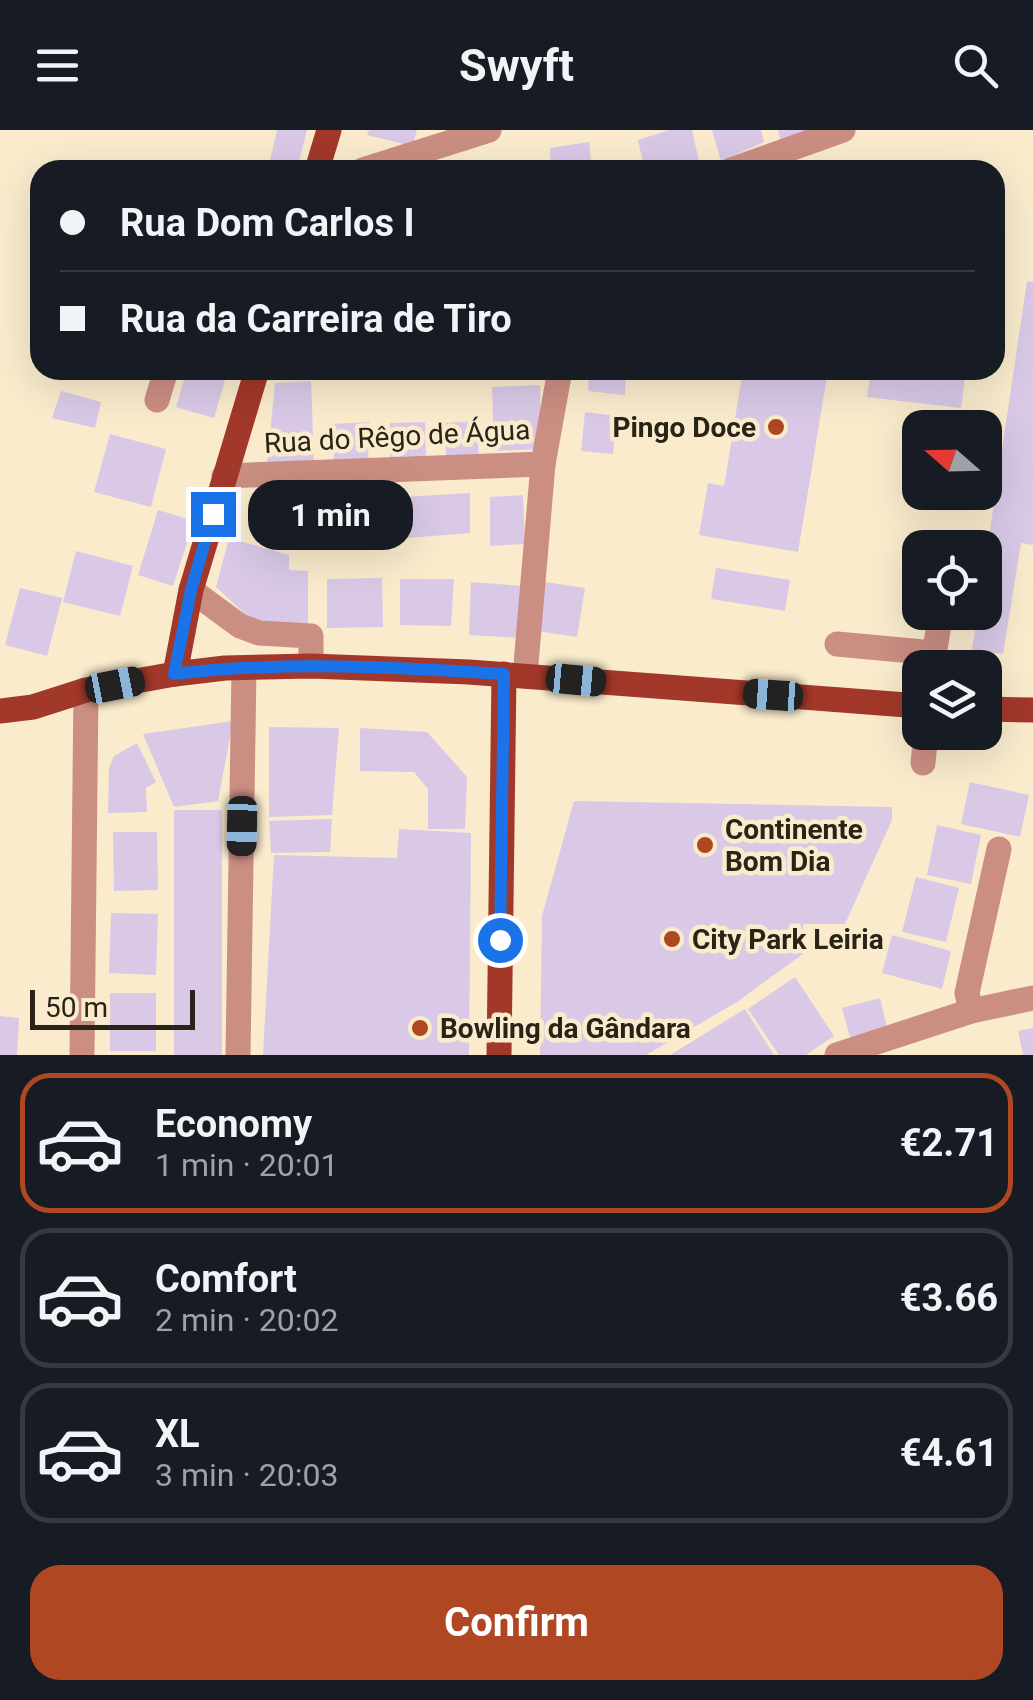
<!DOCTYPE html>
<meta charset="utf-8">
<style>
:root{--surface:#171b24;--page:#20242c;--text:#f1f3f6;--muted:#9ea1a6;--line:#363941;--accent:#af4822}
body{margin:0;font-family:Roboto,sans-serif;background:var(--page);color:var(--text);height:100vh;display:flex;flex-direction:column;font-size:38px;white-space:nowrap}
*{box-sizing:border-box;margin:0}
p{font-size:32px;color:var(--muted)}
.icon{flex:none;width:55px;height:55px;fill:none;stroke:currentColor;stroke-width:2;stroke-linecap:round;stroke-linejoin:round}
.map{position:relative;height:925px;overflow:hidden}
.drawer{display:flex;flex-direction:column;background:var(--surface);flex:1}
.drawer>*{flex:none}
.top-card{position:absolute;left:30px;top:30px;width:975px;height:220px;border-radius:30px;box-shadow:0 10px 40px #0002;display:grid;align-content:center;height:220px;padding:0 30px;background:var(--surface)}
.needle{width:65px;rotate:290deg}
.fabs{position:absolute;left:902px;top:280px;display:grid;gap:20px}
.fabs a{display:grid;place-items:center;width:100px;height:100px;border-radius:20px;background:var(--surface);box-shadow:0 10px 40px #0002;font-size:50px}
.scale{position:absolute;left:30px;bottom:25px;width:165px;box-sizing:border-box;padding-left:10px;border:5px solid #292318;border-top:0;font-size:28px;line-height:35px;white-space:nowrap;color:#292318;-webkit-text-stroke:8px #f9ebcc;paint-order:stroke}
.end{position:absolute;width:45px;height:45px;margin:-22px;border:12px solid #1a73e8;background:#fff;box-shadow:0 0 0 5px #fff}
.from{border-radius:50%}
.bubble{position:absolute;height:70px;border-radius:30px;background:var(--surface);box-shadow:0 10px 40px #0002;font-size:32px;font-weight:700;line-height:70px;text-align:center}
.car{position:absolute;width:30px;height:60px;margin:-30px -15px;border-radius:12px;box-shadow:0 0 8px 2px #0007;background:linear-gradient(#222 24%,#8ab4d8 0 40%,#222 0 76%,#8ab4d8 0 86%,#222 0)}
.top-card b{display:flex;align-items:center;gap:35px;height:95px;font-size:38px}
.top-card b+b{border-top:2px solid var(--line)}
.top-card i{width:25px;height:25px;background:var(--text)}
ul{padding:18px 0 0;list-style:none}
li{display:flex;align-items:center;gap:30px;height:140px;margin:0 20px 15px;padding:0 10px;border:5px solid var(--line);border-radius:30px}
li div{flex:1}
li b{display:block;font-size:38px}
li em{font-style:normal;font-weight:700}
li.active{border-color:var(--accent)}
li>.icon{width:90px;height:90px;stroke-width:1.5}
.action{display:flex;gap:20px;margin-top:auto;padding:20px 30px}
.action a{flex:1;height:115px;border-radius:30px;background:var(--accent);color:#fff;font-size:40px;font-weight:700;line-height:115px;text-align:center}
header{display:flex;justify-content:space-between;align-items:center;height:130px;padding:0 30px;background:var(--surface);font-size:45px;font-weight:700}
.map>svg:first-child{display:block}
.building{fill:#d9c9e7}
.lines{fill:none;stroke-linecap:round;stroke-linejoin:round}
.minor{stroke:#cb8e83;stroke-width:25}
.major{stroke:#a23829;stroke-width:25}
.route{stroke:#1a73e8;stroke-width:12}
.poi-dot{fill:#af4822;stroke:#f9ebcc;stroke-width:4}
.labels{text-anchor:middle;stroke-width:9;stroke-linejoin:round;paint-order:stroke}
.poi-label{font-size:28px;font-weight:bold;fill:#292318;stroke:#f9ebcc;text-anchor:start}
.street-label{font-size:28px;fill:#292318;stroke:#f9ebcc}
</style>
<header><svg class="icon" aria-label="menu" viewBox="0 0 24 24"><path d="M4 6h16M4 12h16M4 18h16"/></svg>Swyft<svg class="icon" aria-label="search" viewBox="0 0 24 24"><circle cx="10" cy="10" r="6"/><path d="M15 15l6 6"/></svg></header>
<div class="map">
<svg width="1033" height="925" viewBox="0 0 1033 925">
<rect width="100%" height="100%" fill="#f9ebcc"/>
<g class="building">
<polygon points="277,0 307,0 297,40 269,35"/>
<polygon points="369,0 417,0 412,16 367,5"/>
<polygon points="669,0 692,0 700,36 686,40 645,40 638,10"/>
<polygon points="712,0 761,0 764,12 721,31"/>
<polygon points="778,0 808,0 781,12"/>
<polygon points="589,12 592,40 551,40 550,18"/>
<polygon points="1027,151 1033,152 1033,415 1021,413 1003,524 972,520 978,482 985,482 985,434"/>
<polygon points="187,240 228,240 214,288 176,277"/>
<polygon points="589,240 626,240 625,265 588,261"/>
<polygon points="743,240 828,240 798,422 699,405 708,353 724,356"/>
<polygon points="871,240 966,240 961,278 867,267"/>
<polygon points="311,251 314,331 267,335 275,253"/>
<polygon points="540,255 541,319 494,321 492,257"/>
<polygon points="61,261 101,272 95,298 52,288"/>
<polygon points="585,282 617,286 613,324 581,321"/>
<polygon points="477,291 479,327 446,328 445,293"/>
<polygon points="369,292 368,331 334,332 333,294"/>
<polygon points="425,292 426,330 390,331 390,293"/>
<polygon points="110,304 166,319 151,377 94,362"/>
<polygon points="302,363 305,406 261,409 258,367"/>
<polygon points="470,363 470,403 407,408 404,367"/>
<polygon points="523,365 525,414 490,416 490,367"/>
<polygon points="386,366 390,407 320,411 321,368"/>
<polygon points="158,380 194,391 173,456 138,445"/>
<polygon points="229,408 289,425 289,440 308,441 308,496 260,498 216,457"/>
<polygon points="76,421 133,436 120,486 63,472"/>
<polygon points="716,438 790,450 785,481 711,469"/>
<polygon points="382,448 383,497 327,498 327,449"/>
<polygon points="400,449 454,449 451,496 400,495"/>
<polygon points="471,452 522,456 521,508 469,505"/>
<polygon points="545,452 585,458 577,507 537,501"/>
<polygon points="20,458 62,468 47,526 5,515"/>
<polygon points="233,591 218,671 174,677 143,604"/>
<polygon points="269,597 339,598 332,685 269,687"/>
<polygon points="360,598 427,602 467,647 465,699 428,699 428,659 414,642 360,641"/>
<polygon points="137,613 156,652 146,658 147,682 108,683 109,638 114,626"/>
<polygon points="970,652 1029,665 1020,707 961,694"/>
<polygon points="574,671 892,677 892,690 845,794 803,794 803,824 737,872 646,925 540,925 542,786"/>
<rect x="174" y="680" width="48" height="245"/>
<polygon points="332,689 330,722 271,723 269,691"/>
<polygon points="937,695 981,705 971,754 927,745"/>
<polygon points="399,699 471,703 469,925 263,925 274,725 397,728"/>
<polygon points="113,702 157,702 158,760 114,761"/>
<polygon points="916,747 959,758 946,812 902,802"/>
<polygon points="111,783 158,784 156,845 109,843"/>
<polygon points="892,805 951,821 942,859 882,843"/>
<polygon points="795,847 834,906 806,925 779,925 748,879"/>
<rect x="110" y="863" width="46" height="58"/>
<polygon points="880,868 888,901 851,911 842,878"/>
<polygon points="745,879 774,925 670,925"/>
<polygon points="0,886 19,888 17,925 0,925"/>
<polygon points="1033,898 1033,925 1023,925 1018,901"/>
</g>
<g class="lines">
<g class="minor">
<polyline points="363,40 489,0"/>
<polyline points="731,40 843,0"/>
<polyline points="157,270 166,240"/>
<polyline points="224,346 543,334 560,240"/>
<polyline points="191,460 240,496 259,503 311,506 311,536"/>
<polyline points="837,514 934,523"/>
<polyline points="932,538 941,482"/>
<polyline points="525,546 543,334"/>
<polyline points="923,633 926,602"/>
<polyline points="971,881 967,863 999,719"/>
<polyline points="82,925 86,560"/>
<polyline points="238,925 244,538"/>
<polyline points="837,925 971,881 1033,868"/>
</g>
<g class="major">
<polyline points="317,40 329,0"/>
<polyline points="175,544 191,460 257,240"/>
<polyline points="985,579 1033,580"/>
<polyline points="0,581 33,577 86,560 175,544 225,538 311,536 469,542 920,576"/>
<polyline points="499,925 504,544"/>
</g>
</g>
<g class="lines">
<path class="route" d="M213,384L191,460L174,544C283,531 395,537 504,544L500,810"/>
</g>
<g class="poi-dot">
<circle cx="776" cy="297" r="10"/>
<circle cx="705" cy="715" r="10"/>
<circle cx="672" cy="809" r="10"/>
<circle cx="420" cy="898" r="10"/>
</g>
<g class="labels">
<g class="poi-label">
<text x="756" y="307" text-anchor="end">Pingo Doce</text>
<text x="725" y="709">Continente<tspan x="725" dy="32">Bom Dia</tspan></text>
<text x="692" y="819">City Park Leiria</text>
<text x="440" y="908">Bowling da Gândara</text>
</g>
<g class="street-label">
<text transform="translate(397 306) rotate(-3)" y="10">Rua do Rêgo de Água</text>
</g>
</g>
</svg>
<div class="fabs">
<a><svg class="needle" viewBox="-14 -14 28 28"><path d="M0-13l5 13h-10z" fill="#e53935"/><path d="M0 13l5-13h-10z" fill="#9ea1a6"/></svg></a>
<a><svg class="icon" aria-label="locate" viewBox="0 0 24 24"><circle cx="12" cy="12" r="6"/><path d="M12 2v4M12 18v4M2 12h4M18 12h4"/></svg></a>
<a><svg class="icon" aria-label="layers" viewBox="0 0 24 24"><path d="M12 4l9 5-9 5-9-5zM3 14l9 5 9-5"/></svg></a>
</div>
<div class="scale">50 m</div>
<i class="end from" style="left:500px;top:810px"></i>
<i class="end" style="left:213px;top:384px"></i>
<div class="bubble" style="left:248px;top:350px;width:165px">1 min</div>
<i class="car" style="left:576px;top:550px;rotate:95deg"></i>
<i class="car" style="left:115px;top:555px;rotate:79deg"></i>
<i class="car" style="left:773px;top:565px;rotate:274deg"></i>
<i class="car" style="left:242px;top:696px;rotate:181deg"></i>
<div class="top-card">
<b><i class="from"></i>Rua Dom Carlos I</b>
<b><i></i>Rua da Carreira de Tiro</b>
</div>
</div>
<section class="drawer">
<ul>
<li class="active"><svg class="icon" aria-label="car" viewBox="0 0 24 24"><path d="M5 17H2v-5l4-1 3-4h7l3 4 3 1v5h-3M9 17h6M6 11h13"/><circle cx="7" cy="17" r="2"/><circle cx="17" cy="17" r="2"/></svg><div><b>Economy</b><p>1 min · 20:01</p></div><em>€2.71</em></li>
<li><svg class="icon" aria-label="car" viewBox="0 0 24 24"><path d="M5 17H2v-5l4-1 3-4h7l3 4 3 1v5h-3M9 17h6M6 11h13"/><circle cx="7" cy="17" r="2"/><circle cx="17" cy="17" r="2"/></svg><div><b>Comfort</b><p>2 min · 20:02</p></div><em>€3.66</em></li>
<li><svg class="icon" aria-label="car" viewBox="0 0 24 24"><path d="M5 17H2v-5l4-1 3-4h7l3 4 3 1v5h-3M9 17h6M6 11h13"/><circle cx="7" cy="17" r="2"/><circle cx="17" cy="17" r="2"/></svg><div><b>XL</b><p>3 min · 20:03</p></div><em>€4.61</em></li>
</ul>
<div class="action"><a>Confirm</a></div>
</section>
